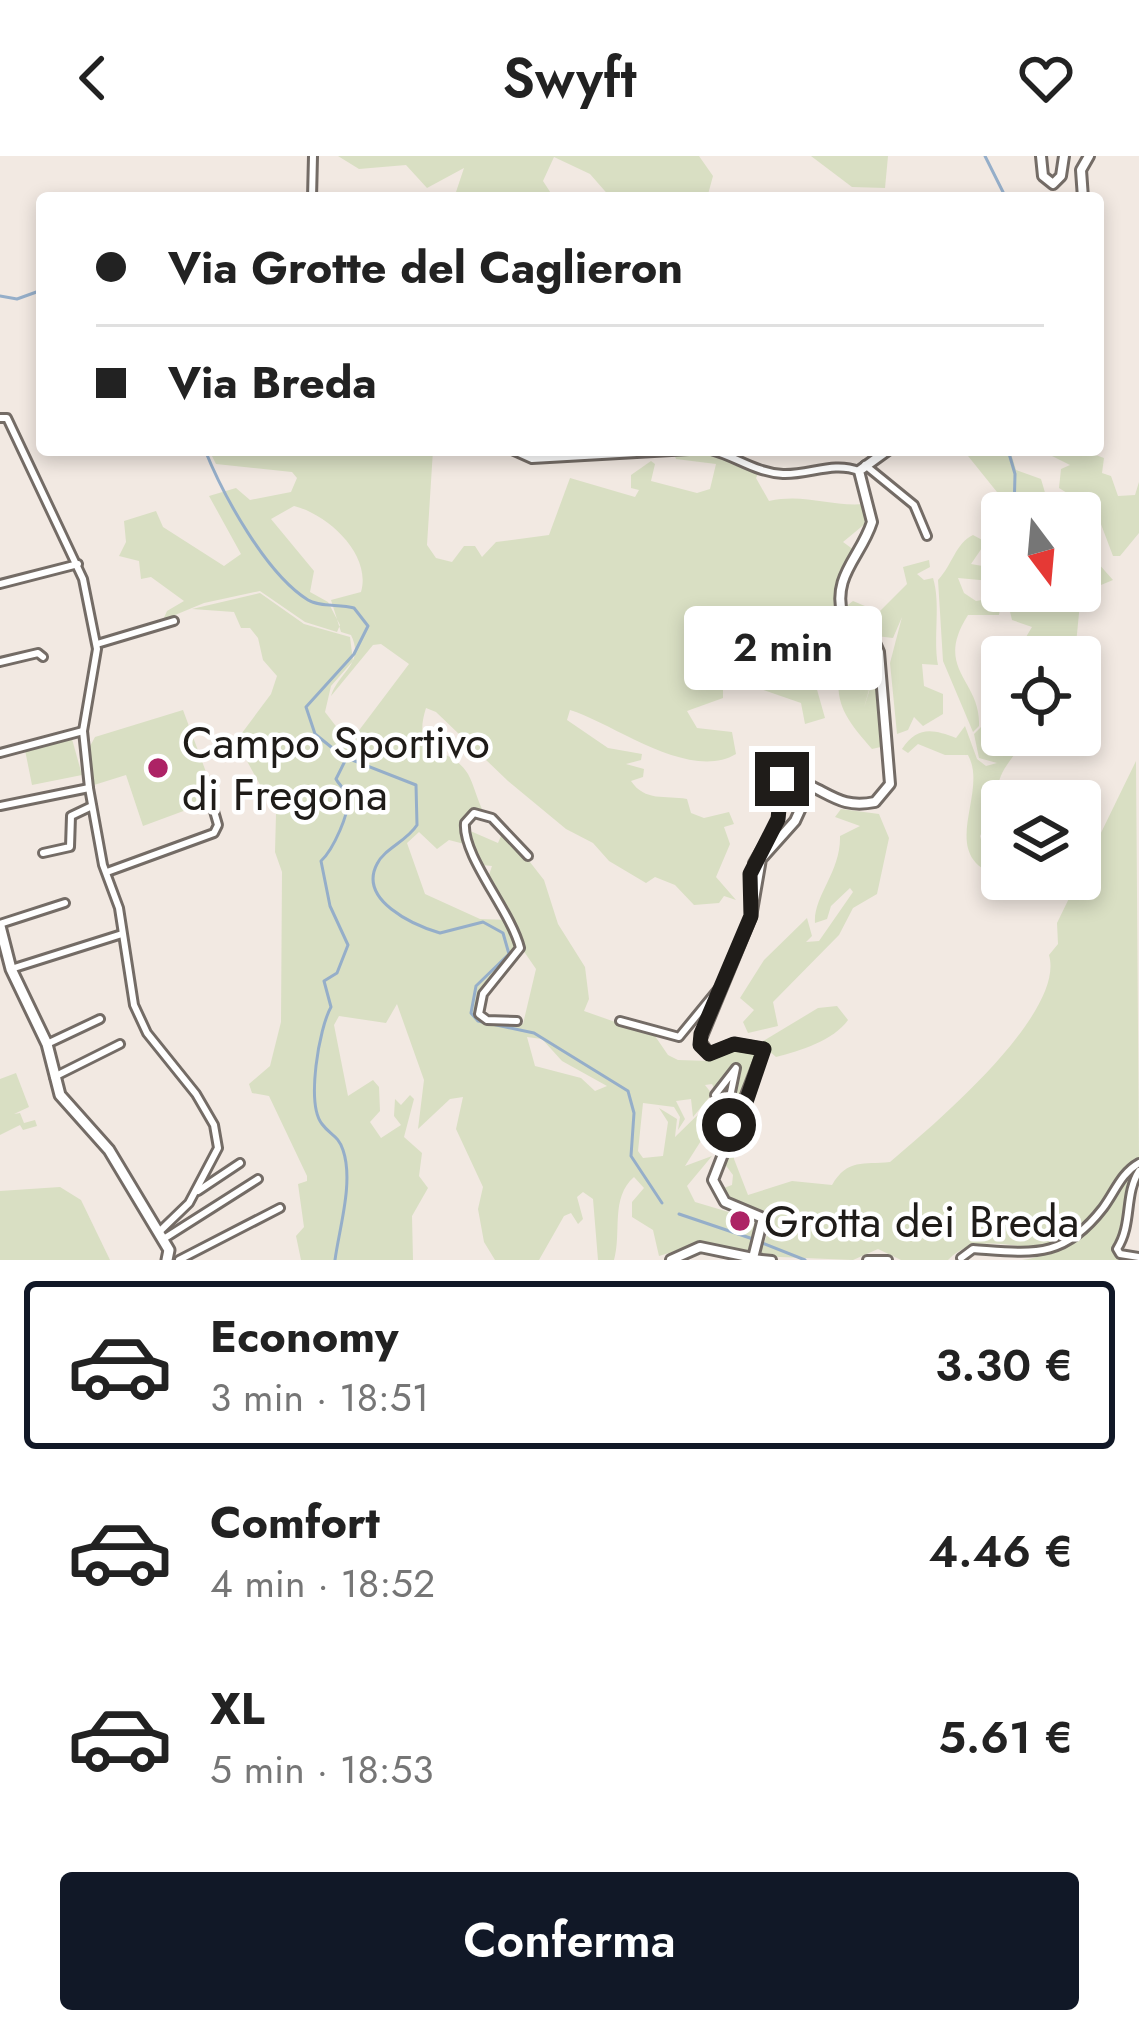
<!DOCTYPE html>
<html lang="it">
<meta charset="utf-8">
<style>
:root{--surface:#fff;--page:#f6f6f6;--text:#222;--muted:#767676;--line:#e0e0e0;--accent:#111827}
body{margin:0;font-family:Jost,sans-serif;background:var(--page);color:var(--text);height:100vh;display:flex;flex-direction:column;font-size:45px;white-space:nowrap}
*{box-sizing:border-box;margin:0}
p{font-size:39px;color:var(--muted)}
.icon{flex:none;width:66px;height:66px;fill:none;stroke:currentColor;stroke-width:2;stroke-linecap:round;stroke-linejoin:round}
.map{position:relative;height:1104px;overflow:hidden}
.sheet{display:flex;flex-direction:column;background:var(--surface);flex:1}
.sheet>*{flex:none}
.hud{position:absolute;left:36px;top:36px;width:1068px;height:264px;border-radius:12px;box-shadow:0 6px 18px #0003;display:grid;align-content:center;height:264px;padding:0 60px;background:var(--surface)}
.needle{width:78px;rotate:164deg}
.fabs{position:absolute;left:981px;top:336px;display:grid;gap:24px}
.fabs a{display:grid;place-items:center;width:120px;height:120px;border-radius:12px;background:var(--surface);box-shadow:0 6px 18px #0003;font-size:60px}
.end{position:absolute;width:54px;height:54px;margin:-27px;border:15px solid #1f1c19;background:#fff;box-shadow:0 0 0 6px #fff}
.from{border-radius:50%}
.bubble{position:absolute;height:84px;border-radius:12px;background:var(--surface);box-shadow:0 6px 18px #0003;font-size:39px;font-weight:600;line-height:84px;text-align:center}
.hud b{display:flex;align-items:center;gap:42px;height:114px;font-size:45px}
.hud b+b{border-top:3px solid var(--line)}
.hud i{width:30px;height:30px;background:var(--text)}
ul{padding:21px 0 0;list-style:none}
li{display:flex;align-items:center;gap:36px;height:168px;margin:0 24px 18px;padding:0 36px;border:6px solid transparent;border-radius:12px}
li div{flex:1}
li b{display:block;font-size:45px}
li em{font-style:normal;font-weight:600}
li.selected{border-color:var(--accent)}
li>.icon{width:108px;height:108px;stroke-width:1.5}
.cta{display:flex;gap:24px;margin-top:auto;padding:24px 60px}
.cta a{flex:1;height:138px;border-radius:12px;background:var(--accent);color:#fff;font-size:48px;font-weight:600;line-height:138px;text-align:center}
header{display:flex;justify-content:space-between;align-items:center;height:156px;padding:0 60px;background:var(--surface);font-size:54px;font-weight:600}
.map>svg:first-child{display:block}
.green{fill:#d9dfc3;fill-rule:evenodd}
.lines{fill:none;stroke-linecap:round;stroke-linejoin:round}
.stream{stroke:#95aec9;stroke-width:3}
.minor-casing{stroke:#746c66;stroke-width:12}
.tertiary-casing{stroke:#746c66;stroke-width:14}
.secondary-casing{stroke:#746c66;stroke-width:15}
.minor{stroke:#fff;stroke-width:6}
.tertiary{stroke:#fff;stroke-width:8}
.secondary{stroke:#fff;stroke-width:9}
.route{stroke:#1f1c19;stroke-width:15}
.poi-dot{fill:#ad2365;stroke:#fff;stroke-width:4.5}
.labels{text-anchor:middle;stroke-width:9;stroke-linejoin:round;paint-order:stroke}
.poi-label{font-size:45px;fill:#1f1c19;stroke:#fff;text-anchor:start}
</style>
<header><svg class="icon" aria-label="back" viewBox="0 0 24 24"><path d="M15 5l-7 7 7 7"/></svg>Swyft<svg class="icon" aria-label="heart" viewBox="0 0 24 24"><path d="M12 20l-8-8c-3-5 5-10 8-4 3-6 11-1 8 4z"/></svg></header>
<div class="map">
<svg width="1139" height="1104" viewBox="0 0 1139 1104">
<rect width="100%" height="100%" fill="#f2e9e2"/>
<g class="green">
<polygon points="338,0 699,0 713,20 707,42 611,42 590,18 554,1 543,25 554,42 454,42 464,12 427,32 406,9 359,13"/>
<polygon points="811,0 888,0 885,32 852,31"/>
<path d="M209,294H433L427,389L436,402L452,406L464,390H475L482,401L496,386L549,379L570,322L635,341L639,334L631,332V319L651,305L655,308L651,325L697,337L710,333L716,308L676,303L674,298L720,299L759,316L756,322L769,345C805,337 830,351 865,348L866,367L843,386L854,394C840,417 830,466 843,490L856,474L872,483L878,501L864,552L877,509L885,590L872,593C851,569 835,551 839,520L795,505L767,484L755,487L758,497L787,516L814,523L825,562L805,568L801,547L746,528L723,534V542L687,555L697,572L732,576L736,598C689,626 613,567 570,554L567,564L608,592L642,598L641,604L626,608L644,613L643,621L631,625C645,646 665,639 687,643L691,657L704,662L729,656L734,668L724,671L730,688L716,721L736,744L724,740L719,747L694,749L675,729L655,721L646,727L609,705L593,687L566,673L508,625L436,556L426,552C410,602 450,588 468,618C474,629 477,643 483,655L467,667L468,689L449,684L437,693L419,676L407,687L425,738L480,763L511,764L489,719L492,710L482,709L468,674L498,687L504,673L544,724L558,768L585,811L589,843L584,855L655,880L668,899L678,904L711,905L742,892L762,895L745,944L724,965L741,918L733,908L715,934L712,928L705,929L712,938L693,961L691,943L676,945L685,963L678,974L680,961L674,951L643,947L638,995L643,1002L663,1000L668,966L659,952L677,963L675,981L717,940L732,915L720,969L704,980L685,1010L712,1000L687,1030L695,1046L759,1065L753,1095L699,1088L659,1100L653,1074L632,1061V1046L644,1032L634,1021C610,1042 622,1076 614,1104H598L593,1043L583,1036L577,1041L583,1063L578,1068L571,1057L564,1060L539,1104H495L484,1086L478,1053L483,1031L456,973L463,941L450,943L418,973L424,924L397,848L386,867L339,860L334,869L348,940L373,924L379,931L380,955L370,966L381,982L401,969L394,960L395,943L401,949L410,939L414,943L404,981L422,997L419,1020L428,1032L412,1060L413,1104H301L296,1080L304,1071L298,1028L307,1025V1020L269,940L252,937L249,928L270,910L281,866L282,716L275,696L276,658L236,585L271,538L277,520L263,504L258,482L250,472H241L234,456L192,453L260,437L304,468L350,481L353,505L331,530L325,556L342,578L357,577L409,508L381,488L373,489L331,540C339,515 365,508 351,479L341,476L331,444L361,436C372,398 327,358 294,350L271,363L314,415L310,436L328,446L340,469L337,476L305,466L260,435L204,447L163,464L167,455L184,445L151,421L141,423L139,405L119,400L126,386L124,365L156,355L163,371L224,410L241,398L209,340L236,332L250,344L291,336L297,322L292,316L216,308ZM523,794L536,813L523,868L484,865L480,854L487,834ZM527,881L542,883L562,905L607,930L595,935L581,922L535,910Z"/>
<polygon points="1010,294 1016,314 1041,323 1051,357 1004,357 1005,346 964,295"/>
<polygon points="1040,294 1082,294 1104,302 1102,317 1111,320 1118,340 1135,339 1139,326 1139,377 1120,400 1113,400 1096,355 1059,332 1061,313 1070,309"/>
<path d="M1002,363V435H1080V406H1097L1113,424L1089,434L1080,447L1076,488L1059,483L1039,492L1041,501H1011L1026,492L1023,486L1032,471L1012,464L1006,439L991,425L958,422L964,437L976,445L989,443L1000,452L999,459H968C933,514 981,523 979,570L973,576L943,505L938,424C953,408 955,388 973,379L986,386L971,408L994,412L988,391Z"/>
<path d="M929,404L930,411L917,418L924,424L933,422C941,448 933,481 938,509L922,508L924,530L943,538V558L923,570L914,561L908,574L897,578L890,507L902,461L893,482L876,480L846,461L844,452L853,445L879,456L907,428L903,411Z"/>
<path d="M1002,514L997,577L1004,584L1029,579C1012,605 988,621 1002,654L988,684L983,674L980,680L984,694L1002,710V721C933,702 990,638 968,599H945L918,588L908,597L902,593C917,570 933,573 956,582L965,570L977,603L986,610L997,607L979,602L974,578L981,571L990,522Z"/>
<polygon points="183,554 216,643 143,670 126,619 94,629 89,592 95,581"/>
<polygon points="72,583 82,619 32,629 25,594"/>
<path d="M1136,605L1139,1004L1099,1060L1042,1097L1039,1092C1006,1090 973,1078 948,1104H901L878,1093L853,1104L759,1100L770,1071L790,1080L718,1034L732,1029L733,1019L724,1007L733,984L734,1003L748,1039L792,1025L832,1029C848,1002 863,1009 890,1006C935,968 1066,857 1049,799L1058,788L1057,767Z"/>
<path d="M841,653L879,658L889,682L877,738L853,752L839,779L773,846L778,870L748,877L743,866L754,854L740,842L764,804L807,762L812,780L806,786L819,785L853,736L850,732L831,750L827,763L815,767C813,740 841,716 840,680L860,670L835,661Z"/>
<path d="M837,850L848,864C834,884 800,895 776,901L760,887L818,852Z"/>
<polygon points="16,917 29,951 14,958 20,957 24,967 35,964 37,970 23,974 20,969 0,979 0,923"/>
<path d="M1139,1008L1116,1097L1139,1104H1022C1095,1093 1094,1050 1139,1008Z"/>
<polygon points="60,1031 81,1044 110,1104 0,1104 0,1035"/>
</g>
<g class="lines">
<g class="stream">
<polyline points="985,0 1006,42"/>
<polyline points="0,140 17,143 42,134"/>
<path d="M205,294C223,339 266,418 308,444C319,451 340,448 354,452L368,470L354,498L306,551L315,578L346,603L336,623C339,629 345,633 347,639C352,655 332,695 321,705L330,750L348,789L337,817L324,825L331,851C319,872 306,948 322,968C330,979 338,979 343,994C354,1026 339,1073 335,1104"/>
<polyline points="1008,294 1015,318 1014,357"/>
<path d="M347,602L416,629L417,669C407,685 384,693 377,708C358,744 413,769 440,777L483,766L503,777L509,798L476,830L471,857L478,865L534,877L628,935L634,957L631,1000L662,1047"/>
<polyline points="679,1058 753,1083"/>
<polyline points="762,1087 805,1104"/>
</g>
<g class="minor-casing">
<g id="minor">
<polyline points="312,42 313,0"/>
<polyline points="0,262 7,262 83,423 97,493 83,575 89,632 103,709 119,752 134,849 147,877 196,938 214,969 218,992 189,1047 158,1077"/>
<polyline points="512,294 532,303 689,294"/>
<path d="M711,294C737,301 754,316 783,318C810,319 833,305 859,315"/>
<polyline points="865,309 914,349 927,380"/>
<polyline points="0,428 78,408"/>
<polyline points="97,488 174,465"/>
<polyline points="0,506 38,497 43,501"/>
<polyline points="0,597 83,575"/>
<polyline points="0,650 89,632"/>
<polyline points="43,697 70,691 71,660 92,650"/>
<polyline points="107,716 214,677 218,669 205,624"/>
<polyline points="754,723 753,707 779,663 782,623"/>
<polyline points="0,768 65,747"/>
<polyline points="11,813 122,778"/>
<path d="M517,865L487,864L479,858L483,838L520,792C511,755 462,700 465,667L474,657L492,662L528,700"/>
<polyline points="620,865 679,881 720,831"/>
<polyline points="47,888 100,863"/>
<polyline points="54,921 120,888"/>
<polyline points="715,939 736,912 724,970 738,951"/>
<path d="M1139,1015C1124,1039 1133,1068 1117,1093L1120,1098L1139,1101"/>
<polyline points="198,1035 240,1007"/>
<polyline points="162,1084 258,1023"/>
<polyline points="753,1102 772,1104"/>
<path d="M961,1102L973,1093C1032,1097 1063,1104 1103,1052C1115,1036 1121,1017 1139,1007"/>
<polyline points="179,1104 280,1052"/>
<polyline points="867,1104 888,1104"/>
</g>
</g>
<g class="tertiary-casing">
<g id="tertiary">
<polyline points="1041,0 1043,20 1053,28 1061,20 1064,0"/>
<polyline points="1083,42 1081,14 1089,0"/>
<path d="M671,1104L700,1091L753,1102L763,1062L725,1046L713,1024L764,893L734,888L709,898L700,885L751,761L761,703L795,665L811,630C834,641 845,652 875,646L890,628L879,496L872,480L843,461C831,420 861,401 872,366L859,315L888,294"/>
</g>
</g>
<g class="secondary-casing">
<polyline id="secondary" points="0,770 11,813 47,888 60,939 109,994 169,1094 167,1104"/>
</g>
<use href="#minor" class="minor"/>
<use href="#tertiary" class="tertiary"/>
<use href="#secondary" class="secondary"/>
</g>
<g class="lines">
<polyline class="route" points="729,969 746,946 764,893 734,888 709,898 700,889 701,878 751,760 750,718 778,663 782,623"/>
</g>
<g class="poi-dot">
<circle cx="158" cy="612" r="12"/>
<circle cx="740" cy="1065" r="12"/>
</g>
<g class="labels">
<g class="poi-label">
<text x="182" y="602">Campo Sportivo<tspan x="182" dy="52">di Fregona</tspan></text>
<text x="764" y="1081">Grotta dei Breda</text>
</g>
</g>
</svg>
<div class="fabs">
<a><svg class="needle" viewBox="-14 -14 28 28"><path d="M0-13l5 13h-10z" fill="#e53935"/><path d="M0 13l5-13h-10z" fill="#767676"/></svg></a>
<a><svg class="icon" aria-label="locate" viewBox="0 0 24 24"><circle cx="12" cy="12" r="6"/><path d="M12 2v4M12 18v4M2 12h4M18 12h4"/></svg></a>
<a><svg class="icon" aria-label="layers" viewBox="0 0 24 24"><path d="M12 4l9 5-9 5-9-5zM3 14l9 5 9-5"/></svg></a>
</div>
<i class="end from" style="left:729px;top:969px"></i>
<i class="end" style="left:782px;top:623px"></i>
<div class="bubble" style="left:684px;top:450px;width:198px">2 min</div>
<div class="hud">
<b><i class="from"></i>Via Grotte del Caglieron</b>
<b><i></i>Via Breda</b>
</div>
</div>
<section class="sheet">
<ul>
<li class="selected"><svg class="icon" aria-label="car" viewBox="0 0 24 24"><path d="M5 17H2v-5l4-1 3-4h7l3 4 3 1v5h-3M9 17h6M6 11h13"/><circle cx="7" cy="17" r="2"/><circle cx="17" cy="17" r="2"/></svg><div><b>Economy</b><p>3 min · 18:51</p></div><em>3.30 €</em></li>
<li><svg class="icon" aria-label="car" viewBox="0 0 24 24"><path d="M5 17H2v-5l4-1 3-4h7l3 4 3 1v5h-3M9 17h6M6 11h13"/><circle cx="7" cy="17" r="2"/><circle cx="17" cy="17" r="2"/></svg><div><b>Comfort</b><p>4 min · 18:52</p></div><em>4.46 €</em></li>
<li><svg class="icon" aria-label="car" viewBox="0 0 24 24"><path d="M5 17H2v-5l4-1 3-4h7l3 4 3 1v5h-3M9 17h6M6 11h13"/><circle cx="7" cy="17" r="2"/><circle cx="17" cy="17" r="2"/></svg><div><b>XL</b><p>5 min · 18:53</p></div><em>5.61 €</em></li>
</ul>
<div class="cta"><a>Conferma</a></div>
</section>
